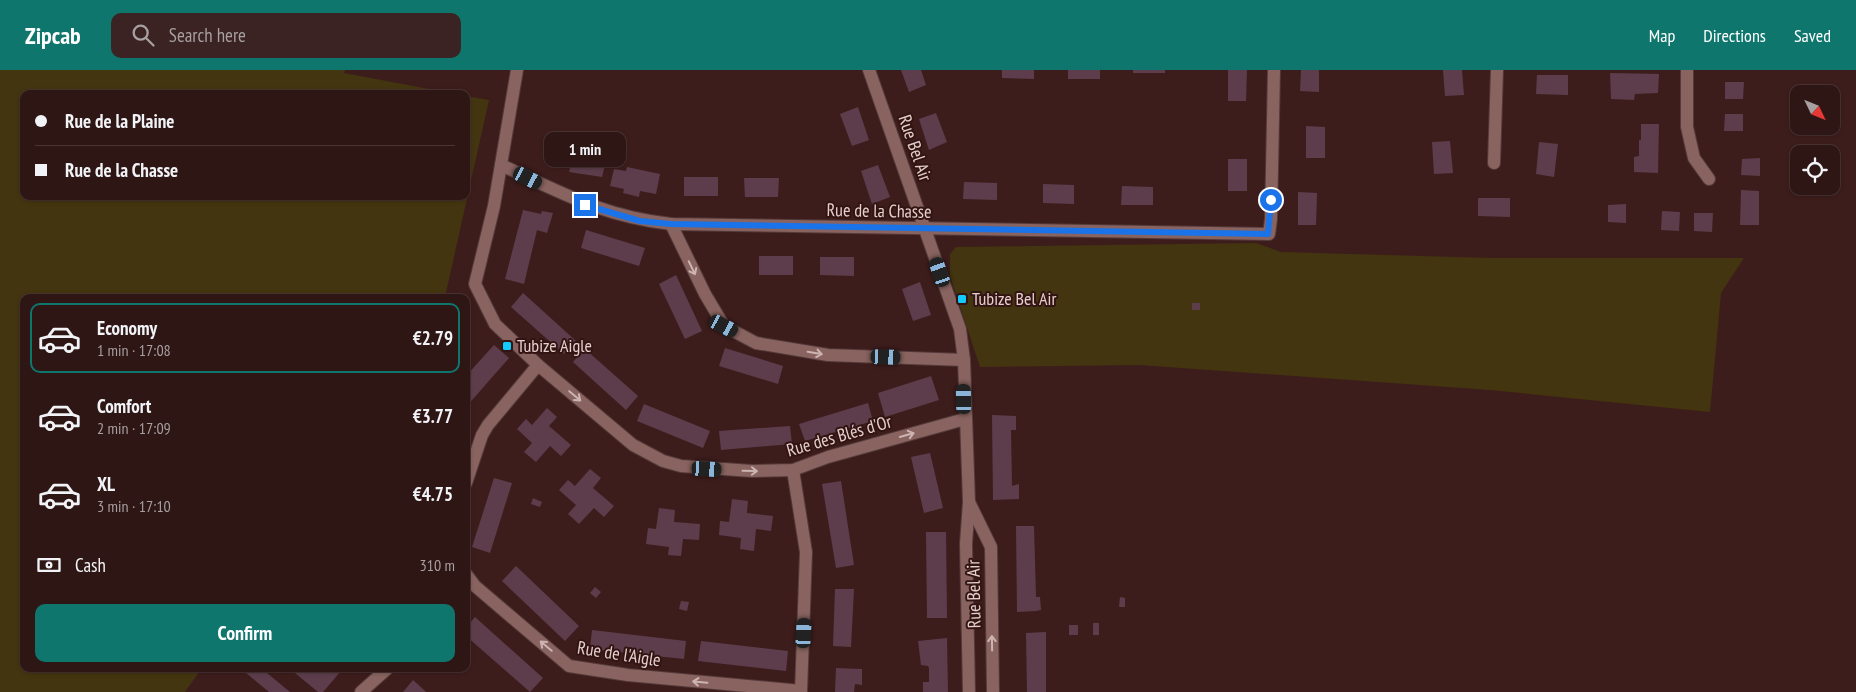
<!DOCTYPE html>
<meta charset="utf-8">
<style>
:root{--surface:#2e1615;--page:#3a2322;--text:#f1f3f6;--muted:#a79fa0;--line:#493534;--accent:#0f766e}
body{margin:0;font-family:"PT Sans Narrow",sans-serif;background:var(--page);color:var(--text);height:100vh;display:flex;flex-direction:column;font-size:19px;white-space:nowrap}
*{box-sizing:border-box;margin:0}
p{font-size:16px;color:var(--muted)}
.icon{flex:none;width:28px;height:28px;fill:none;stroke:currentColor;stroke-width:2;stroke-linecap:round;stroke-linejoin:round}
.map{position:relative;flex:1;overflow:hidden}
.panel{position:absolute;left:20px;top:224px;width:450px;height:378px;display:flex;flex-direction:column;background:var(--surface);border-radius:10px;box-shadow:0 1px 4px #0004,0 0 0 1px var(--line)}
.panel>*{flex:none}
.guide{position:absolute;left:20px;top:20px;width:450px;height:110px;border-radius:10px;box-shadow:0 1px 4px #0004,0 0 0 1px var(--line);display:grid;align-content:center;height:110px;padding:0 15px;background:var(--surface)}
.needle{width:32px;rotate:133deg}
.controls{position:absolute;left:1790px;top:15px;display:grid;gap:10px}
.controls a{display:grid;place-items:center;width:50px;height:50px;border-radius:10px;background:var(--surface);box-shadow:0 1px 4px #0004,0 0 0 1px var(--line);font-size:25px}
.end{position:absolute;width:22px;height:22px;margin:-11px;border:6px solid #1a73e8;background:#fff;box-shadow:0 0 0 2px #fff}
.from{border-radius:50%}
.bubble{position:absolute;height:35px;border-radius:10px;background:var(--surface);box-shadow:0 1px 4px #0004,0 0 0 1px var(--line);font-size:16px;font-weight:600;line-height:35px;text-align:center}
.car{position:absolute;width:15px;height:30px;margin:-15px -8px;border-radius:6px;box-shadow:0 0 4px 1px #0007;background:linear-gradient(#222 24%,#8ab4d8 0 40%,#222 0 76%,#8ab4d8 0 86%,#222 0)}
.guide b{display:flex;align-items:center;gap:18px;height:48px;font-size:19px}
.guide b+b{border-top:1px solid var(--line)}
.guide i{width:12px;height:12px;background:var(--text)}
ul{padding:9px 0 0;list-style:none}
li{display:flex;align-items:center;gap:15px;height:70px;margin:0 10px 8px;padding:0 5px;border:2px solid transparent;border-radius:10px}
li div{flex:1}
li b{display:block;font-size:19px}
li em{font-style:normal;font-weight:600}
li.on{border-color:var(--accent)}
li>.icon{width:45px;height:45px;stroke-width:1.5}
.pay{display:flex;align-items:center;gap:12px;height:55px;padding:0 15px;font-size:19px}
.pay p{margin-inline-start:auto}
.primary-button{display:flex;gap:10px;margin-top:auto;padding:10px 15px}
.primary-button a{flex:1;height:58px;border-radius:10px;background:var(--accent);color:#fff;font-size:20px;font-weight:600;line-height:58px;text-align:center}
header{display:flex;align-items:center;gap:30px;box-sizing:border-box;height:70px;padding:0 25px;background:var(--accent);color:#fff}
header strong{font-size:24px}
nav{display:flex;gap:28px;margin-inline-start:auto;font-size:18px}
.search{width:350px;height:45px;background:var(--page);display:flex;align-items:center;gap:12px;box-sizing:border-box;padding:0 18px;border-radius:10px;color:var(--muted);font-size:19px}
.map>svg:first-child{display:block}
.green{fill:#43350f}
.building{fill:#5d3d4b}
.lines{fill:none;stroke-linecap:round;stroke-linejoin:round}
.minor-casing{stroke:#543a3a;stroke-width:14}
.minor{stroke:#88635f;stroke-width:12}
.oneway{stroke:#cdb4b2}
.route{stroke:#1a73e8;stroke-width:6}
.poi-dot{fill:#12cafb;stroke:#321412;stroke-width:2}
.labels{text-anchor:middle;stroke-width:4;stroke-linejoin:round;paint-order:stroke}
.street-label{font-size:18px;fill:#e4cfcd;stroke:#321412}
.poi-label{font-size:18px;fill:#e4cfcd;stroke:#321412;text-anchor:start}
</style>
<header>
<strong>Zipcab</strong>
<div class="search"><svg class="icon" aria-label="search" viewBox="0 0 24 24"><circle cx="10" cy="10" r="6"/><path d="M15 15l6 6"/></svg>Search here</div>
<nav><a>Map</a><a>Directions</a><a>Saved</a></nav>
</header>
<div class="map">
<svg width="1856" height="622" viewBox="0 0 1856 622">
<rect width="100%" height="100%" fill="#3d1d1c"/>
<g class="green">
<polygon points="0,0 345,0 344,3 456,24 24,24 24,126 466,126 466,26 489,30 445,227 24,228 24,598 202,598 185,622 0,622"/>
<polygon points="1256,173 1281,182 1491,188 1744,188 1721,223 1710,342 1490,320 1140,295 980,297 950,206 950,184 956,177"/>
</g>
<g class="building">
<polygon points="901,0 921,0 926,15 909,22"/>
<polygon points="1002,0 1034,0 1034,9 1002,8"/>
<rect x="1068" y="0" width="32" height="9"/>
<rect x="1133" y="0" width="32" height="3"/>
<polygon points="1228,0 1247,0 1246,31 1228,31"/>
<polygon points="1301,0 1319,0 1319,22 1300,21"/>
<polygon points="1443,0 1462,0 1464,25 1445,26"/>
<polygon points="1610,3 1659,4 1658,23 1635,24 1634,30 1611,29"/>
<polygon points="1537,5 1568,5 1568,25 1536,24"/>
<polygon points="1725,12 1744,12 1743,29 1725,29"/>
<polygon points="858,37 869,70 852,76 840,44"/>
<polygon points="936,43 947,72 929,80 919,49"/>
<polygon points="1725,44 1743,44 1743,61 1724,61"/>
<polygon points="1641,54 1659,54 1658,103 1634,102 1634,87 1639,86 1639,70 1641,70"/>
<polygon points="1306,56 1325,57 1325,88 1306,88"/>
<polygon points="1450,71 1453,103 1434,104 1432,72"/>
<polygon points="1539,72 1558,74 1554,107 1536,104"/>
<polygon points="573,85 605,95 602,107 569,102"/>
<polygon points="1760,88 1760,106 1741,105 1742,89"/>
<rect x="1228" y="89" width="19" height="32"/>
<polygon points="878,95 890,127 872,134 861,101"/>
<polygon points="627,97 660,104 656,124 640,121 639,127 623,123 624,119 610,116 614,99 626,101"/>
<rect x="684" y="107" width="34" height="19"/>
<polygon points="744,108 779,108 778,127 745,127"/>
<polygon points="964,112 997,113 997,130 963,129"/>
<polygon points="1043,114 1074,115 1074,134 1043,133"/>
<polygon points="1122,116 1153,117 1153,135 1121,135"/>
<polygon points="1741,120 1759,121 1759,155 1740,155"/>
<polygon points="1298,122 1317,123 1316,155 1298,155"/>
<polygon points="1478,128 1510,128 1510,147 1478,146"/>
<polygon points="1626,134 1626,153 1608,152 1608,135"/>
<polygon points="523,140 541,144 542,141 553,143 547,163 537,160 524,214 505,209"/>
<polygon points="1662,141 1680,142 1679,161 1661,160"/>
<polygon points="1694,143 1713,143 1712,162 1694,161"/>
<polygon points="586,160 645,178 639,196 581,178"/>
<rect x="759" y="186" width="34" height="19"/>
<polygon points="820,187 854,187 854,206 820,205"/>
<polygon points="676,205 702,261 685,269 659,214"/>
<polygon points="920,212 931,245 913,251 902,219"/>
<polygon points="523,223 576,271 564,284 511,237"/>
<rect x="1192" y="233" width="8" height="7"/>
<polygon points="494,275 509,288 466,337 466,306"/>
<polygon points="725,278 783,296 778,314 719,296"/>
<polygon points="585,279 638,326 626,340 573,292"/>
<polygon points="931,306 939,330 885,347 878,323"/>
<polygon points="868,333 873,351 805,371 799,354"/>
<polygon points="644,334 710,361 703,378 637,351"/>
<polygon points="547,338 557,347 549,356 571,375 561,386 550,376 536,392 524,382 532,373 517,359 526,349 532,355"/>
<polygon points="992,345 1016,346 1016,360 1011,360 1012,416 1019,414 1019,429 993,430"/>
<polygon points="790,356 792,374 721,380 719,361"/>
<polygon points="930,383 943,438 924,443 911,387"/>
<polygon points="590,399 601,408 593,418 614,436 604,447 594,438 579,454 568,444 576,435 559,420 568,410 575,416"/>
<polygon points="494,408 512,413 490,483 472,477"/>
<polygon points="841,411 854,495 836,498 822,414"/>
<polygon points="533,428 542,432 540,437 531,434"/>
<polygon points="732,429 748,431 747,443 773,446 771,461 756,459 754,481 740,479 741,468 719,465 720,451 729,452"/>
<polygon points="659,438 675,440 674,452 700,454 699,470 683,469 681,486 668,485 669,477 646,474 648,458 656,459"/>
<polygon points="1016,456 1034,456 1036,527 1040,527 1041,540 1036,541 1017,542"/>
<polygon points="926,462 946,462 947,548 927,548"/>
<polygon points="516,496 579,556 565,571 502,511"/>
<polygon points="595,517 601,522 596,528 590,523"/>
<polygon points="835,519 854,519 851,577 833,576"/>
<polygon points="1120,527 1125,528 1125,537 1119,537"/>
<polygon points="681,531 689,532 687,541 679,539"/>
<polygon points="475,547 543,608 530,622 466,566 466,557"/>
<rect x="1093" y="553" width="6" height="12"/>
<rect x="1069" y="555" width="9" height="10"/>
<polygon points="592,560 686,571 684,589 590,579"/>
<polygon points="1046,562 1046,622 1027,622 1026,563"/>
<polygon points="947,568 948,622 923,622 923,612 929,612 929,598 928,596 921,595 918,571"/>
<polygon points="701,571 788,581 786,601 698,591"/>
<polygon points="240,598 261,598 290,622 269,622"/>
<polygon points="289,598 338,598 341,601 323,622 318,622"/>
<polygon points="836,598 862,599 862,615 855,614 854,622 835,622"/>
<polygon points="413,610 424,620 426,622 403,622"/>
</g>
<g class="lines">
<g class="minor-casing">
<g id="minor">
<polyline points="517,0 494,136 475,214 495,254 538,295 633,375 663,391 681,396 752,401 793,400 828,387 965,349"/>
<polyline points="869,0 960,259 964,290 969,432 966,474 969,622"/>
<polyline points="1687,0 1687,57 1694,88 1709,109"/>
<polyline points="1494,93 1497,0"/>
<path d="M501,95C562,123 602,146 671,154L1269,164L1271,149L1274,0"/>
<polyline points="671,154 705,224 724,256 756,273 828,285 964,290"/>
<polyline points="793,400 806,482 801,622"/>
<polyline points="466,413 482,365 488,355 538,295"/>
<polyline points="969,432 991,477 993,622"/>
<polyline points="466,504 475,516 569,596 628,605 801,621"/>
<polyline points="361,622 388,598"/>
</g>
</g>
<use href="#minor" class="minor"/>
</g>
<defs><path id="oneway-shaft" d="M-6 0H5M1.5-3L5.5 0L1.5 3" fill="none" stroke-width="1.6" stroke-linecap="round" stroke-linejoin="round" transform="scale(1.25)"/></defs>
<g class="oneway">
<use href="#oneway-shaft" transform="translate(692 198) rotate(64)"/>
<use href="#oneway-shaft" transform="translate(815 283) rotate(10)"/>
<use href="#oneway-shaft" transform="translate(575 326) rotate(40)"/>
<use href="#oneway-shaft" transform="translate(907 365) rotate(-16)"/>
<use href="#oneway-shaft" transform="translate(750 401) rotate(1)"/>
<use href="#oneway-shaft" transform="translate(992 573) rotate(-91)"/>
<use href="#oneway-shaft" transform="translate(546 576) rotate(-140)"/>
<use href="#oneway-shaft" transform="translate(700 612) rotate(-175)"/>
</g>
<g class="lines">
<polyline class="route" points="585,135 640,151 671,154 1268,164 1271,130"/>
</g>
<g class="poi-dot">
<rect x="957" y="224" width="10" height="10" rx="2.5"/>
<rect x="502" y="271" width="10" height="10" rx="2.5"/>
</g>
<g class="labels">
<g class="street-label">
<text transform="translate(915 78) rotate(71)" y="6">Rue Bel Air</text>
<text transform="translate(879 141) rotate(1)" y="6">Rue de la Chasse</text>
<text transform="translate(839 366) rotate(-16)" y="6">Rue des Blés d'Or</text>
<text transform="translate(974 524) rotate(-91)" y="6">Rue Bel Air</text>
<text transform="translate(619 584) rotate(9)" y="6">Rue de l'Aigle</text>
</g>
<g class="poi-label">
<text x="972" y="235">Tubize Bel Air</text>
<text x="517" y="282">Tubize Aigle</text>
</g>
</g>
</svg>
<div class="controls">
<a><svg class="needle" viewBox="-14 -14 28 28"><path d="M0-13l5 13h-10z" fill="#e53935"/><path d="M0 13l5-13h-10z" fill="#a79fa0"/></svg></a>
<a><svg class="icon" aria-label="locate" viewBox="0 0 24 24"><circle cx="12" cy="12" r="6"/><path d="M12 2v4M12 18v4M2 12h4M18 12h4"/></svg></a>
</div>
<i class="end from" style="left:1271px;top:130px"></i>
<i class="end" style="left:585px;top:135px"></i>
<div class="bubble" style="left:544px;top:62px;width:82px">1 min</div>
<i class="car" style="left:528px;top:108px;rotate:117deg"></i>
<i class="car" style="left:940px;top:202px;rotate:341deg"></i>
<i class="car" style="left:724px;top:256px;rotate:118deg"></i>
<i class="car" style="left:886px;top:287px;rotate:92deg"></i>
<i class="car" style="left:964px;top:329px;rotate:359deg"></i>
<i class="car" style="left:707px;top:399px;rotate:93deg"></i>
<i class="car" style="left:804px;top:563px;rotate:3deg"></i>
<div class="guide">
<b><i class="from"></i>Rue de la Plaine</b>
<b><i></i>Rue de la Chasse</b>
</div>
<section class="panel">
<ul>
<li class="on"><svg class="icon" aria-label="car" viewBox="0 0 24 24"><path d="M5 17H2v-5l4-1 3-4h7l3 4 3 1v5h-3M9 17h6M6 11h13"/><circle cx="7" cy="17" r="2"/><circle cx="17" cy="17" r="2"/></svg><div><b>Economy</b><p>1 min · 17:08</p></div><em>€2.79</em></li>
<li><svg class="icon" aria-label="car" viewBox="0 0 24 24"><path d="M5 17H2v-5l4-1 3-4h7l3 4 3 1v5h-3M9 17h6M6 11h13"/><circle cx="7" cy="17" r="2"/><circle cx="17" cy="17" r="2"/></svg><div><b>Comfort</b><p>2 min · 17:09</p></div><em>€3.77</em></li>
<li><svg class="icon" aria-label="car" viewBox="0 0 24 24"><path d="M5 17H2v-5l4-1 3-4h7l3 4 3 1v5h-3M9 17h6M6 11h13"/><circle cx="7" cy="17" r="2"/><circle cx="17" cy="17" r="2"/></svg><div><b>XL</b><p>3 min · 17:10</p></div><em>€4.75</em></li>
</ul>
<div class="pay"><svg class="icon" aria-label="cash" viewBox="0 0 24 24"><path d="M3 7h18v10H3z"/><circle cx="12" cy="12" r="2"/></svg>Cash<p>310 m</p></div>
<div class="primary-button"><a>Confirm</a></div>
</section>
</div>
